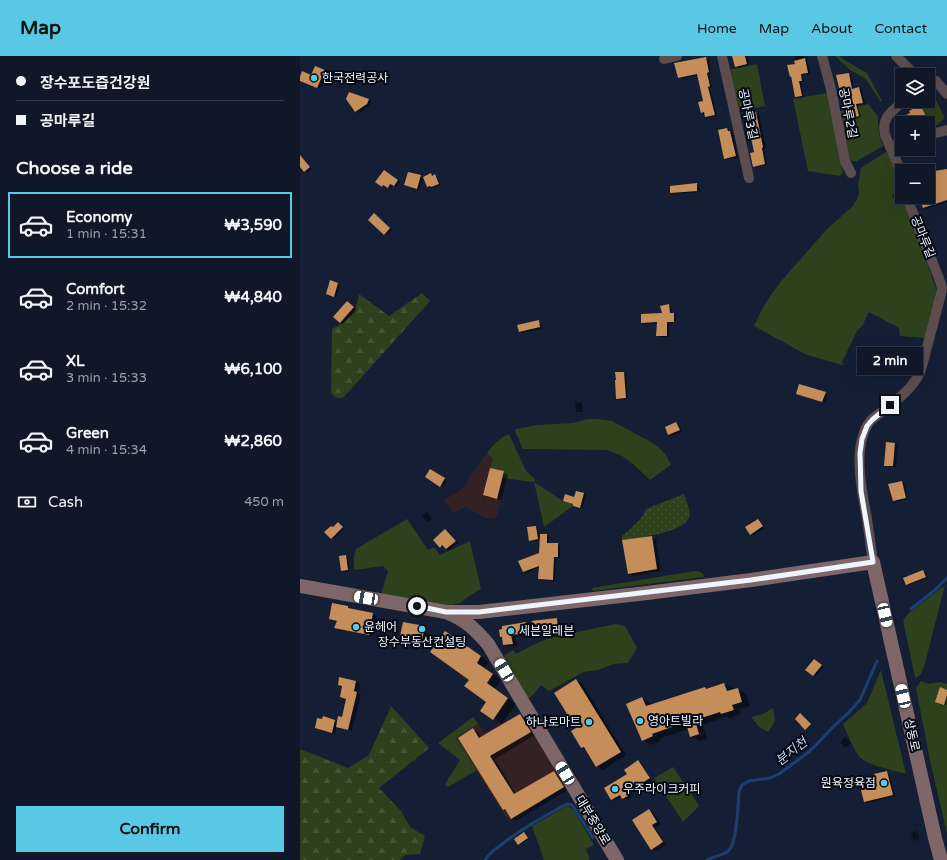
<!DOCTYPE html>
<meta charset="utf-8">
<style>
:root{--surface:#0f1728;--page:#182030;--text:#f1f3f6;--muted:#9b9fa8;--line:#2f3645;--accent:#59c8e5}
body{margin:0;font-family:"Varela Round","Noto Sans KR",sans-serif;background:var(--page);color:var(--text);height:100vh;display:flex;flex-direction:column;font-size:15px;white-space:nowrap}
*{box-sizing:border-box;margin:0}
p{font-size:13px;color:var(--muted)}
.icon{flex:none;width:22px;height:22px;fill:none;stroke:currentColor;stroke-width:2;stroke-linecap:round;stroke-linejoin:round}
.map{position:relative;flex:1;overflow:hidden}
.side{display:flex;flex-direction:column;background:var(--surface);width:300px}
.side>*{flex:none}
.banner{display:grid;align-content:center;height:88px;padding:0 16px;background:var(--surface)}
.fabs{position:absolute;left:595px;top:12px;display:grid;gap:8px}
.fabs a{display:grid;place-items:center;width:40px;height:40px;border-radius:0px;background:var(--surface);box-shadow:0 4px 16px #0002,0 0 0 1px var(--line);font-size:20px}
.end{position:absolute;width:18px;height:18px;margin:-9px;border:5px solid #eff5fe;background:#111;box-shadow:0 0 0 2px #111}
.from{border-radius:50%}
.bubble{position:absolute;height:28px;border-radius:0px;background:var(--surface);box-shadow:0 4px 16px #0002,0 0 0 1px var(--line);font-size:13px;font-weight:700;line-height:28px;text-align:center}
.car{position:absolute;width:12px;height:24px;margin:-12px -6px;border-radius:5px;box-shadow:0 0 3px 1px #0007;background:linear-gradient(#fff 24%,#345 0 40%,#fff 0 76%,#345 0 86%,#fff 0)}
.banner b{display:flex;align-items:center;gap:14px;height:38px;font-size:15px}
.banner b+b{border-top:1px solid var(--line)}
.banner i{width:10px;height:10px;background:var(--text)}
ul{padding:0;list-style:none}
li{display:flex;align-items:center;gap:12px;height:66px;margin:0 8px 6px;padding:0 8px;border:2px solid transparent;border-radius:0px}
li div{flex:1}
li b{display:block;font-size:15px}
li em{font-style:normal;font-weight:700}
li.current{border-color:var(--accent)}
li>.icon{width:36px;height:36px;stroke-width:1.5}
h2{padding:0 16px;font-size:18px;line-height:48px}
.pay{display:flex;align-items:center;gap:10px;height:44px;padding:0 16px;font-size:15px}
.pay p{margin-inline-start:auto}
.cta{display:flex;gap:8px;margin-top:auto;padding:8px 16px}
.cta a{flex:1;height:46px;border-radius:0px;background:var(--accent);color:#111;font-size:16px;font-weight:700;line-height:46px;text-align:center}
header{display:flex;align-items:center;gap:24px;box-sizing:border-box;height:56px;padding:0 20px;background:var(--accent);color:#111}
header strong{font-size:19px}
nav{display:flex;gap:22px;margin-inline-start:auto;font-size:14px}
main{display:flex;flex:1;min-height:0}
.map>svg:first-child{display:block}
.industrial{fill:#342126}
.green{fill:#2d411c}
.forest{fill:url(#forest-firs)}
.park{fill:url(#park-dots)}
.shadow{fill:#0007;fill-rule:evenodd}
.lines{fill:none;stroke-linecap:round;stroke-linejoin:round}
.stream{stroke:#1e3e71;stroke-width:3}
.building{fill:#c48d59}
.street{stroke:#5d4d4f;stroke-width:10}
.secondary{stroke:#7f6769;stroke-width:14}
.route{stroke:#eff5fe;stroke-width:5}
.poi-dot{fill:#59c8e5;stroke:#050a14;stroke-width:1.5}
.labels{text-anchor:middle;stroke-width:4;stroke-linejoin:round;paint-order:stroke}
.poi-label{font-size:12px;fill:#eff5fe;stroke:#050a14;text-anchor:start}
.street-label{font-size:12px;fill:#eff5fe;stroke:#050a14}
.water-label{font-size:13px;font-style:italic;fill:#c2d7f7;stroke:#050a14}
</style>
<header>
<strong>Map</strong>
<nav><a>Home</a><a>Map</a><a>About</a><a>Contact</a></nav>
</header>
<main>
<section class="side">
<div class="banner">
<b><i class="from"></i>장수포도즙건강원</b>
<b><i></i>공마루길</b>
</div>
<h2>Choose a ride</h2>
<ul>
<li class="current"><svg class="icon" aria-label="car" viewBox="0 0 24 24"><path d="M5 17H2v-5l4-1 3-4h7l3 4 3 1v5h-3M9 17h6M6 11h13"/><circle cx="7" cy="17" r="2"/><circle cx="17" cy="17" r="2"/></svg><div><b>Economy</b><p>1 min · 15:31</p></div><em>₩3,590</em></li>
<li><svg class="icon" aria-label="car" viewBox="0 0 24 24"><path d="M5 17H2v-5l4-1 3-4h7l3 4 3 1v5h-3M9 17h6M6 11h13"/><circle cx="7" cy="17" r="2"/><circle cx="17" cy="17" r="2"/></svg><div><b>Comfort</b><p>2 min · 15:32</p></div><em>₩4,840</em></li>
<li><svg class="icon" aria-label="car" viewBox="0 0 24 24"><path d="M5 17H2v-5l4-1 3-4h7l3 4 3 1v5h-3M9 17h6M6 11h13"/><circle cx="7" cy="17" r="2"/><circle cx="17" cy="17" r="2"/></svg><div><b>XL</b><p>3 min · 15:33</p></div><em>₩6,100</em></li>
<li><svg class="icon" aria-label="car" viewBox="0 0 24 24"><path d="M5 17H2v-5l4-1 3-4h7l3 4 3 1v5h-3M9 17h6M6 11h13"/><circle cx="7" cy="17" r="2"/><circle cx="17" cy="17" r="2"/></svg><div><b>Green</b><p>4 min · 15:34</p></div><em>₩2,860</em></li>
</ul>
<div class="pay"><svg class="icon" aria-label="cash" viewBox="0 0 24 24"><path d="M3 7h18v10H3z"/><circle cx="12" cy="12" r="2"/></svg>Cash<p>450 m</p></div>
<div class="cta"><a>Confirm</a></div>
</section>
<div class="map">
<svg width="647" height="804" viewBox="0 0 647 804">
<defs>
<pattern id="forest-firs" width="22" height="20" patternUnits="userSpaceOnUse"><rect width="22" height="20" fill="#2d411c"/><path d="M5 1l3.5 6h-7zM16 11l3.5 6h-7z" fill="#425433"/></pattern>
<pattern id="park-dots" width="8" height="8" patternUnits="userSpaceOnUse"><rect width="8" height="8" fill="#2d411c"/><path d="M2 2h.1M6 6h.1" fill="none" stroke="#425433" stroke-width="1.8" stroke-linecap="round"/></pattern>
</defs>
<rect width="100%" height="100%" fill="#141f36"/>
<g class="industrial">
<polygon points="187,397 193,403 204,415 197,443 201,444 196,463 185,462 166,451 153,457 144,444 161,434"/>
<polygon points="221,656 266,731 208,765 156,682 178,668 184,677"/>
</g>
<g class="green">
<polygon points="535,0 540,0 541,2 567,17 582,45 580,45 566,23 550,14"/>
<polygon points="457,8 465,50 438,55 428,14"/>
<polygon points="527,37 542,112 543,116 540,120 508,115 493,43"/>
<polygon points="634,40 645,62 634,71 628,73 628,67 620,49"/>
<path d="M568,48L578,61C578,72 579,80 583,90L557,105H553L548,103L540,55Z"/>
<polygon points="586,96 589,98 602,127 602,141 604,141 605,147 635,229 637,237 625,282 600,280 599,272 569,256 568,257 563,269 557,275 542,306 543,309 507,299 454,270 462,253 470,240 483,223 528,172 553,150 557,143 559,137 558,130 561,112"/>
<polygon points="288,363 298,363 312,365 351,386 358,391 366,399 371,409 350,424 333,408 322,400 307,394 223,393 215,375 216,373 237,369 273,367"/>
<path d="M209,378L226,415L235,423L234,426L263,445L273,448V450L244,471L234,426L202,422L204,415L190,412L193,403L187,397C193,389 199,382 209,378Z"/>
<polygon points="107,463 128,494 134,491 140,499 170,485 181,533 169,540 160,547 151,549 138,548 81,538 88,515 83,510 54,514 54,499 56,493"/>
<path d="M395,515C399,515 403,516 404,521L293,535L292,532Z"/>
<polygon points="645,529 625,607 621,618 616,622 615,621 603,564 609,557"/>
<polygon points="315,568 325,570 337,592 328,607 313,608 298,614 284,616 249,635 241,629 231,641 228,643 203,600 213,594 216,598 237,587 250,582"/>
<path d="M581,614L606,718C594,714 567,710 559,700C553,692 547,677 543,668L567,647Z"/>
<polygon points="621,625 629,628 640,626 647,628 647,777 631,709 616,632"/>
<polygon points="473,652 475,665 468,676 459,671 451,661 463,658"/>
<polygon points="173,661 178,668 156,682 177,714 148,731 145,728 160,704 138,687"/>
<polygon points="373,711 399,750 383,766 354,722"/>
<polygon points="268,750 271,752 274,755 294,789 286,793 290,804 244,804 232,770 265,751"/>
</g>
<g class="forest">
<path d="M122,237L130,245L43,342C37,343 35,341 31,337L32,273L44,266L55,256L59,238L89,260Z"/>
<polygon points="91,650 129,692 79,732 101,755 110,771 125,780 120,798 105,799 100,804 0,804 0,693 48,712 69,699"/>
</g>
<path class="park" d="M384,438C386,445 392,455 389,462C382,477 338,482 322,484V480C332,472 341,465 346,453Z"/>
<g class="shadow">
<polygon points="433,0 447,0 449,9 438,12 436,10"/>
<polygon points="494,0 506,0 510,18 503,19 504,26 501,26 504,41 499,42 496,40 496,9"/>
<polygon points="406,2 409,4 411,18 409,18 412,31 410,32 417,60 409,62 402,56 404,45 398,19 381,23 379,21"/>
<polygon points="24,15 27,17 20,33 0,24"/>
<polygon points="549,18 551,19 554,33 559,32 562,33 565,48 558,49 561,61 554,63 551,62 544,33 542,33 540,32"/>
<polygon points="48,43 68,44 71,45 69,50 59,57 56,56"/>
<polygon points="620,51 622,52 631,67 628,69 628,67 612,67"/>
<polygon points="456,57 459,58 466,92 464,93 467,109 457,111 454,110 455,97"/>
<polygon points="427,73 433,77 438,102 428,103 425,102"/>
<polygon points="0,100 2,101 12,113 7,117 4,115 0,110"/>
<polygon points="84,115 100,126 97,131 93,129 91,133 86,130 85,131 77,126"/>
<polygon points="628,117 647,128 647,146 626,153 623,152 620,141 628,141"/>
<polygon points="131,118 137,121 141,129 134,132 133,131 131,132 128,131 124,122"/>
<polygon points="120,120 123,122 119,134 108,130"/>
<polygon points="396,128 399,130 400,136 374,138 371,137"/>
<polygon points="595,136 601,140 598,145 592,141"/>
<polygon points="76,160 92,174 87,179 84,178"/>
<polygon points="37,228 40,229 36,241 27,238"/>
<polygon points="50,248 56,253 43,268 40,266"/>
<polygon points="369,249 371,251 372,258 376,259 376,266 369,267 369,281 360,281 357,279 358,267 344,268 342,267 363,258"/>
<polygon points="238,265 241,266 242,273 222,277 219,276"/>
<polygon points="323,317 326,318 328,343 319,344 317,343"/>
<polygon points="525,337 528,339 525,347 500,339"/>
<polygon points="281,346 282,347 283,356 276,356 275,347"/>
<polygon points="376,367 379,369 382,376 372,380 369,379"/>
<polygon points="587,387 595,388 598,389 596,411 588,411 585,409"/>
<polygon points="131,415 147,425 143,431 127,421"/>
<polygon points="203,416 208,419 201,444 188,441 184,439"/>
<polygon points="602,426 604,427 608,443 596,446 593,444"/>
<polygon points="283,438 286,439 282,453 276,451 274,450 274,448 264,445 275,442"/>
<polygon points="127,456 132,463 127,466 122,459"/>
<polygon points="458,464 461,466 465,472 453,479 450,478"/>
<polygon points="40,468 44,473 34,483 32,482 33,472"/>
<polygon points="236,471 238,472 239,479 247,479 249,480 248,488 258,488 260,490 260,502 256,502 255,525 241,524 239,523 240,511 226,517 224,516 240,497 240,484 232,485 230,484"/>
<polygon points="145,474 148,475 158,487 149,494 144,491 143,492 140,491"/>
<polygon points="352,481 356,483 361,515 333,520 328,517"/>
<polygon points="46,500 48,502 50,515 44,516 42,514"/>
<polygon points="623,515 625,516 628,522 609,529 607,528"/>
<polygon points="48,551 51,554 73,558 76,560 72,580 39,573 36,571 38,565 34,564 30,562"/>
<polygon points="257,563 260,565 260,572 249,574 250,578 233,566"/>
<polygon points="104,567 125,571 127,573 125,585 104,581"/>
<polygon points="226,567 230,570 231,579 215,581 217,590 208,591 204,589 203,582 201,581"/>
<polygon points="145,576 154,581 189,606 185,612 201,624 195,632 216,648 202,668 182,654 188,646 170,624"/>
<polygon points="517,606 524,611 516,620 513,619"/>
<polygon points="276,624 282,627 326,699 303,714 297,710 287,694 282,691 277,673"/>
<polygon points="56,626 60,628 58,637 61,639 52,675 41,672 37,670 35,678 16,672 23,664 24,662 38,666 42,662 47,643 41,641 43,631 39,628"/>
<path d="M424,628L433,633V635L438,633L446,638L450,650L439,653L441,658L430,662L427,660L403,669L407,683L399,685L391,680L389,673L360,682L361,685L351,689L343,684L342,642L350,647L351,649L405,632L408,634ZM404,676V678L396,680V678Z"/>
<polygon points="647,635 647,648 646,649 639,647"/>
<polygon points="220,659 225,662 235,679 195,703 216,738 254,716 259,719 268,734 216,765 211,762 207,755 204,753 173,674 178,676 181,682"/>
<polygon points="545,681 551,687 545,692 540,686"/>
<polygon points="338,706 341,707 352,724 330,738 332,741 326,744 322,740 315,745 312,743"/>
<polygon points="587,716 589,717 595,740 567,747 565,745 578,731"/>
<polygon points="350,754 354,757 361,768 355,772 366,789 356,795 352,793"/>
<polygon points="617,775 618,776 620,783 614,785 613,784 611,777"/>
<polygon points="224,777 229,783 220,789 215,783"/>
</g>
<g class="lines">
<g class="stream">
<polyline points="611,553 635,534 647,522"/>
<path d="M185,804C189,798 195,793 201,789C221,773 244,760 267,748L272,749L274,752L293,782"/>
<path d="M407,804C413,800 424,800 429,794C437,787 438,748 439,736L442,729L449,725L470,722L479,718L510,695L533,671L548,657L560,644L577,605"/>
</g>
</g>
<g class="building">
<polygon points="432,0 445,0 447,8 435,11"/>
<polygon points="406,1 409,16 407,17 410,30 408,31 415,59 405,61 404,56 401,57 398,46 403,45 397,18 378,22 374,7"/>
<polygon points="505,2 508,17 501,18 502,25 499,25 502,40 495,41 491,20 490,21 487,9 495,8 494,5"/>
<polygon points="15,10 25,14 17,32 0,25 0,21 2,15 11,19"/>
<polygon points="549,17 552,33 559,31 563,47 556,48 559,60 550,62 543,31 539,32 536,19"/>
<polygon points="49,36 69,43 67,48 55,56 46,43"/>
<polygon points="620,49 630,67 611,67 606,59 610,57 609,55"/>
<polygon points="456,56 463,91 462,92 465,108 453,111 450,97 454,96 446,58"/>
<polygon points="427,72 428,75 430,75 436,100 424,103 418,74"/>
<polygon points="0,99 10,111 4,116 0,111"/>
<polygon points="647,113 647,144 623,152 618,141 628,141 628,116"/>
<polygon points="84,114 98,124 94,130 90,128 88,132 83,129 82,131 75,126"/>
<polygon points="108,116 121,119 117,133 104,129"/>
<polygon points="131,117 132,120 135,118 139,128 131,131 130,130 127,131 123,121"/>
<polygon points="397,127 397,135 370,137 370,130"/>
<polygon points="74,157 90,172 84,179 68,164"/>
<polygon points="30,224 38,227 34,241 26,238"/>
<polygon points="47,245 54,251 40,267 33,261"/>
<polygon points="369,248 370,257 374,257 374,266 367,266 367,280 356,280 357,266 341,267 341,258 362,257 360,250"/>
<polygon points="239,264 240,271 219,276 217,269"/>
<polygon points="315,316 324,316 326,342 316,343 315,324 316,324"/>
<polygon points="499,328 526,336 522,346 496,338"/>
<polygon points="376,366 380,374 368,379 365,371"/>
<polygon points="586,386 595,387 593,410 584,410"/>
<polygon points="190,412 204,415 197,443 183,439"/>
<polygon points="130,413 145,422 140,431 125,421"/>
<polygon points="602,425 606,442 593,445 588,428"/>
<polygon points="276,435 284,437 280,452 273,450 273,448 263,445 265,438 274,441"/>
<polygon points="458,463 463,470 450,479 445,471"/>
<polygon points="38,466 43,471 31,483 24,476 31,470 33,471"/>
<polygon points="236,470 238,483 229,485 227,471"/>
<polygon points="145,473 156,485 146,493 142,489 140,492 133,484"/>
<polygon points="240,478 247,478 247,487 258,487 258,501 254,501 253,524 238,523 239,510 223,516 218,505 239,497"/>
<polygon points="352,480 357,513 328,518 322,484"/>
<polygon points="46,499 48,514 41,515 39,500"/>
<polygon points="623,514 626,521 606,529 603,522"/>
<polygon points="32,547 48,550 48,552 73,557 69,579 34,572 37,565 29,563"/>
<polygon points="257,562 258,571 247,573 248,578 231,565"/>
<polygon points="103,566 125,570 122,584 100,580"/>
<polygon points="226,566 228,577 211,579 213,588 203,589 202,581 200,581 199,574 202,573 202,570"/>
<polygon points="145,575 181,600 177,607 193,618 187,627 208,642 193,664 180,655 186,646 164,630 169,624 130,596"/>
<polygon points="514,603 522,609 513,620 505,614"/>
<polygon points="39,621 56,625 54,635 57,636 48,674 36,671 38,660 42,661 46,643 40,641 42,630 38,629"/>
<polygon points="276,623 321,696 296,711 284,691 281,692 271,675 276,672 254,637"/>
<polygon points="424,627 427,635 438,632 442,646 432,649 434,654 421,658 420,656 395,664 399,678 390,681 386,667 383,668 383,667 352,678 353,680 342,685 326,648 342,641 346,650 405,631 406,633"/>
<polygon points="640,631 647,634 647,639 644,649 635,646"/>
<polygon points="500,657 511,668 505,674 495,663"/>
<polygon points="220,658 231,676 190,700 214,738 254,715 264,731 211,763 205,753 203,754 158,682 173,672 179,682"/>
<polygon points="23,660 35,664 32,677 15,672 17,662 22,663"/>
<polygon points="338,704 350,722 328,736 330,739 322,743 320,739 311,744 304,732 327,718 324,714"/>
<polygon points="587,715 593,739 564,746 561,734 577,730 574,718"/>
<polygon points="349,753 357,766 352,769 363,786 351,794 332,764"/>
<polygon points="224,776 228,782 218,789 214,783"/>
</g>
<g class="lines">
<g class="street">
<polyline points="422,0 449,122"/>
<polyline points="522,0 531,33 545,105 551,117"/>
<polyline points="596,0 615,19"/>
<polyline points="364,3 377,0"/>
<polyline points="636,25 647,38"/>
<polyline points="628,79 647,74"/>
<polyline points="590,91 602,87"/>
<path d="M602,118L585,79C581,61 592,55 604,45"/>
<path d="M573,506C571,492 569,477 567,463C562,435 551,389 571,364C588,350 613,335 621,314L641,238L642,232L640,225L609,147L608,141"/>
</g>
<g class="secondary">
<path d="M0,530L146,556C166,564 174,572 188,588L317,804"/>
<polyline points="146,556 179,556 347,537 451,524 573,506 635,782 641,804"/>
</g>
</g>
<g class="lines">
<polyline class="route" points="117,550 146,556 179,556 451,524 573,506 561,435 560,397 562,383 567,370 572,364 590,349"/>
</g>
<g class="poi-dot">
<circle cx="14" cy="22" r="4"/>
<circle cx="56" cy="571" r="4"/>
<circle cx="122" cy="573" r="4"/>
<circle cx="211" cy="575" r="4"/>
<circle cx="340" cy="665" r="4"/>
<circle cx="289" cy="666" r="4"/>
<circle cx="584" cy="727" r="4"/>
<circle cx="315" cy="733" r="4"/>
</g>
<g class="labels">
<g class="poi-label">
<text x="22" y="26">한국전력공사</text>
<text x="64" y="575">윤헤어</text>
<text x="219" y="579">세븐일레븐</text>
<text x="122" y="590" text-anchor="middle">장수부동산컨설팅</text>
<text x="348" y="669">영아트빌라</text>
<text x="281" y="670" text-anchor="end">하나로마트</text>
<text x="576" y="731" text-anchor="end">원육정육점</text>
<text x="323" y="737">우주라이크커피</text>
</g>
<g class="street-label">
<text transform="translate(548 57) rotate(79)" y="4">공마루2길</text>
<text transform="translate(448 58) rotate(78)" y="4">공마루3길</text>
<text transform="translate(623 181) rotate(68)" y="4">공마루길</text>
<text transform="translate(612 679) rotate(77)" y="4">상동로</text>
<text transform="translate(293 764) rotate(59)" y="4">대부중앙로</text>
</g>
<g class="water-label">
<text transform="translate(491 695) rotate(-38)" y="5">분지천</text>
</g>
</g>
</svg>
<div class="fabs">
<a><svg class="icon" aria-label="layers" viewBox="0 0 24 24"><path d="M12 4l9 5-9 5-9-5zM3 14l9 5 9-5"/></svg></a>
<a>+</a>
<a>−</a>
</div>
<i class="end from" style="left:117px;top:550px"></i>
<i class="end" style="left:590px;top:349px"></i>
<div class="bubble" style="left:557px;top:291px;width:66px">2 min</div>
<i class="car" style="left:66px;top:542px;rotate:280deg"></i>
<i class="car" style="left:585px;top:559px;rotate:167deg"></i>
<i class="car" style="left:204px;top:614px;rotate:329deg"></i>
<i class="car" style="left:603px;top:640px;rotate:347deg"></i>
<i class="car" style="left:265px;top:717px;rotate:329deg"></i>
</div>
</main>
